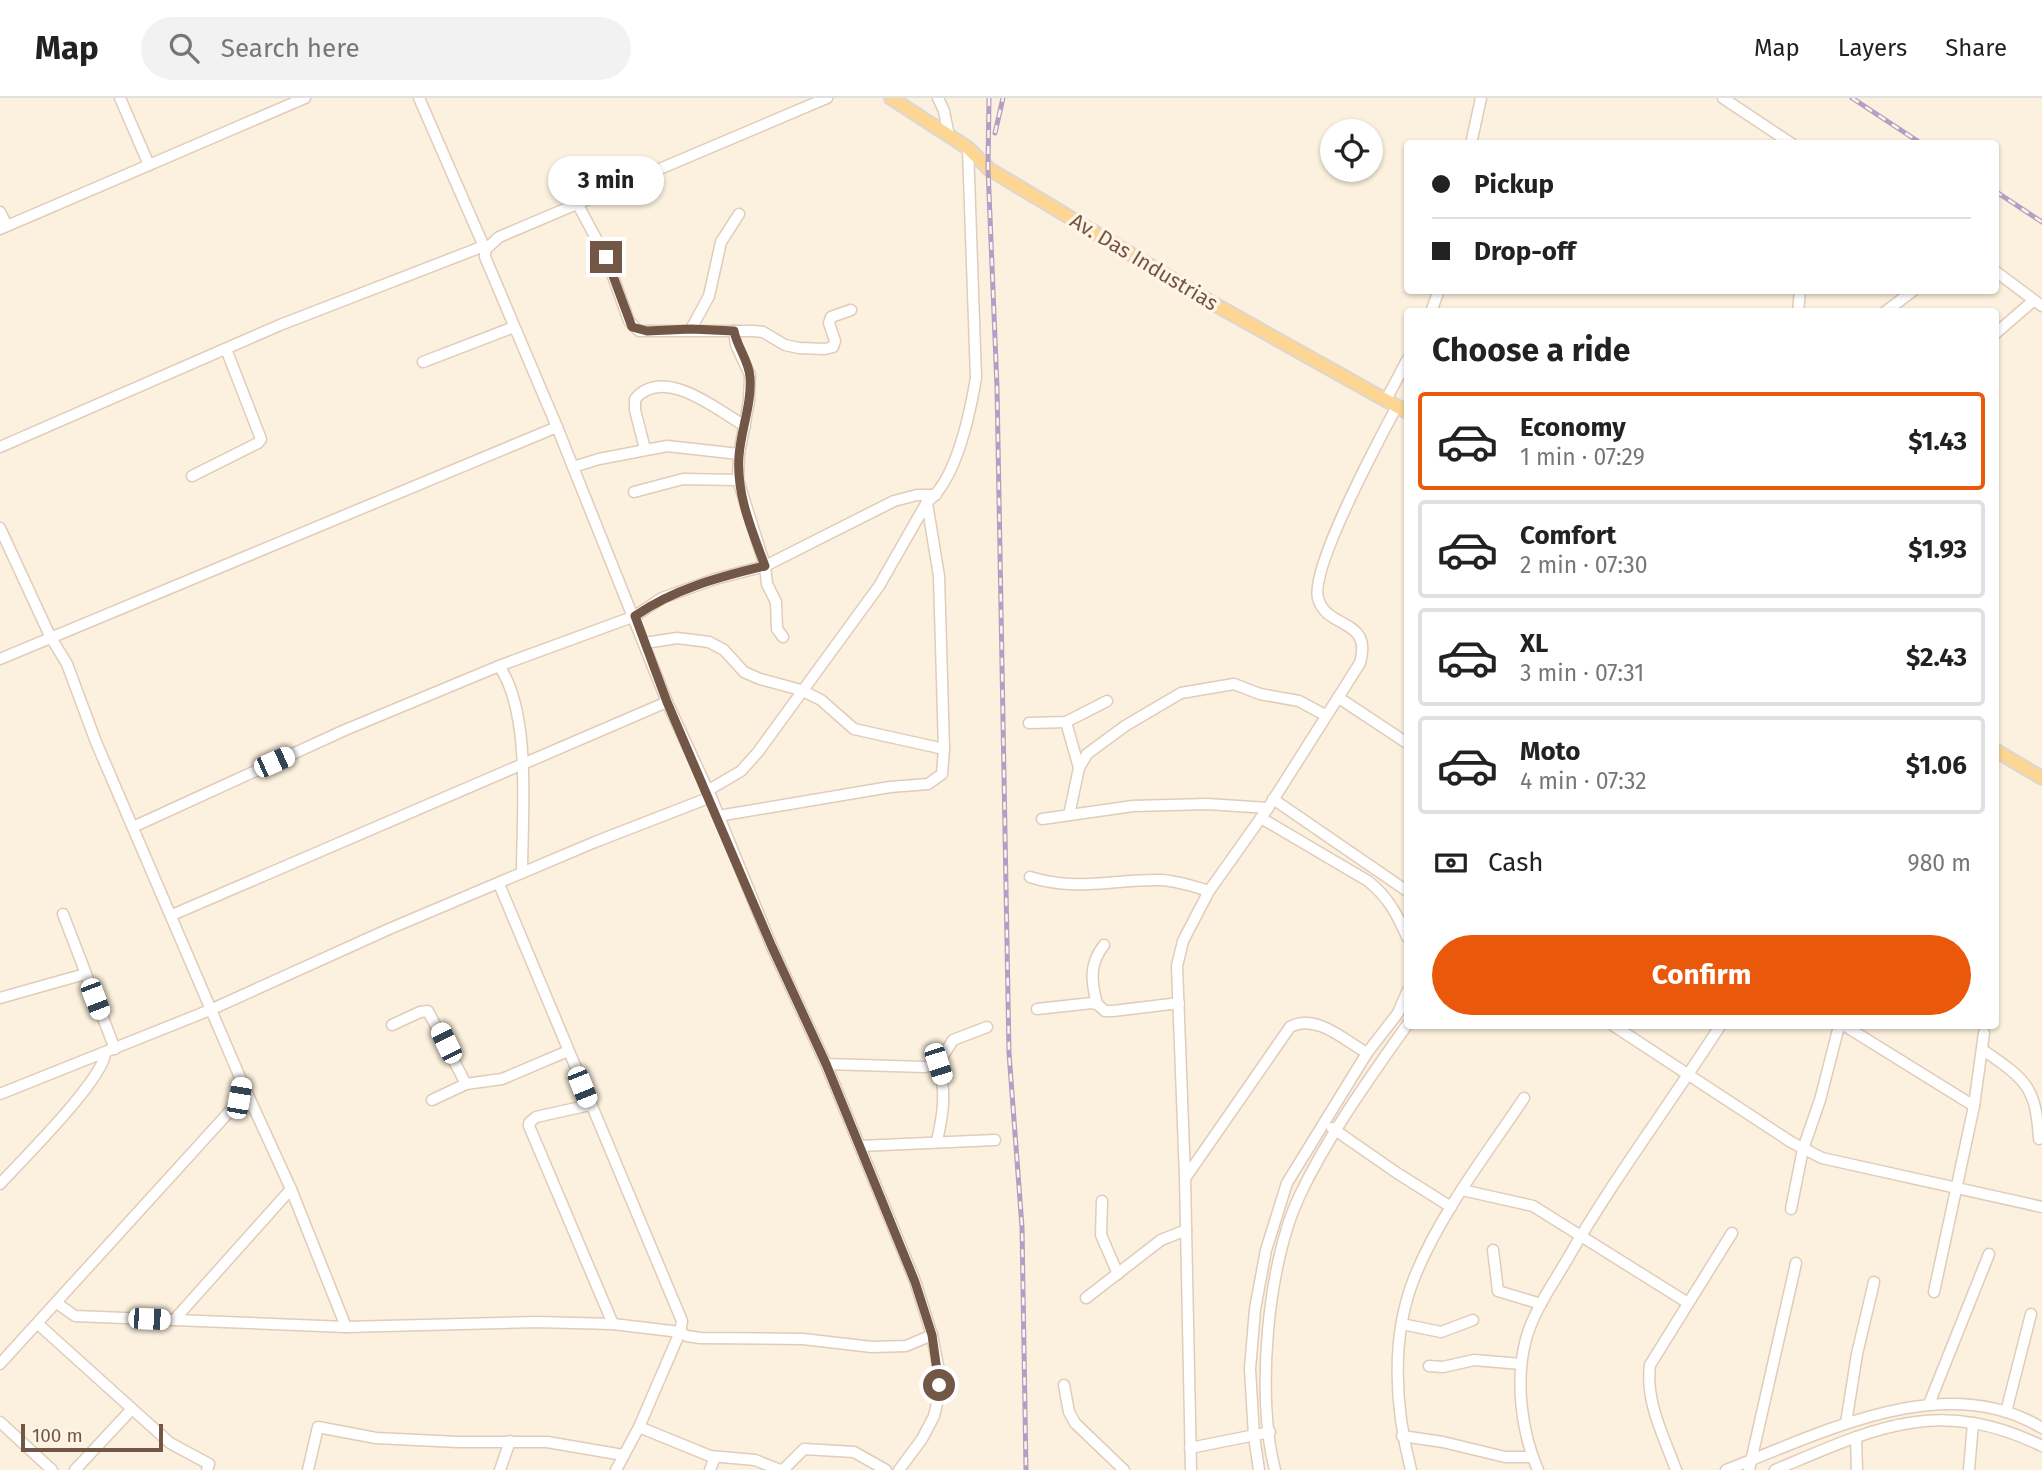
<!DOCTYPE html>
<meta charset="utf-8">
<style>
:root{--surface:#fff;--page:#f2f2f2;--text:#222;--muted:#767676;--line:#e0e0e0;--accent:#ea580c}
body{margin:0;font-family:"Fira Sans",sans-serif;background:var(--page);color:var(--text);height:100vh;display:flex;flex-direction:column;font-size:26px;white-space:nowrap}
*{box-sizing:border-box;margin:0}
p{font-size:23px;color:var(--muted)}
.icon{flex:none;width:38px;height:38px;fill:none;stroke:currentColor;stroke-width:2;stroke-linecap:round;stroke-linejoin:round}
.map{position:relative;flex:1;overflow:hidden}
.sheet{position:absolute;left:1404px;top:210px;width:595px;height:721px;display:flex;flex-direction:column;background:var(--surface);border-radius:7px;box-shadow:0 2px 5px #0004}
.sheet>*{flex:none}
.guide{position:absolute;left:1404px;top:42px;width:595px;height:154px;border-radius:7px;box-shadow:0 2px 5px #0004;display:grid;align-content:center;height:154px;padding:0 28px;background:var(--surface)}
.buttons{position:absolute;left:1320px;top:21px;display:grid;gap:14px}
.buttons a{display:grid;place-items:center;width:63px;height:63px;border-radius:50%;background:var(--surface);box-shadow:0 2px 5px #0004;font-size:35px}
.scale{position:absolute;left:21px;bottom:18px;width:142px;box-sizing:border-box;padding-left:7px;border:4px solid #725646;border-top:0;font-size:19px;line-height:24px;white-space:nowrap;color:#725646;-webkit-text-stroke:5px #fff4e5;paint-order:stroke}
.end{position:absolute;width:32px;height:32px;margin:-16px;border:9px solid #725646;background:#fff;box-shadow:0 0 0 4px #fff}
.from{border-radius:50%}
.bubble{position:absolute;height:49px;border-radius:24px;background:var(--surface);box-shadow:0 2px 5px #0004;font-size:23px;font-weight:700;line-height:49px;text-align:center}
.car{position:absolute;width:21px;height:42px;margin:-21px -10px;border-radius:9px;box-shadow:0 0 5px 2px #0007;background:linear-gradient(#fff 24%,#345 0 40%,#fff 0 76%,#345 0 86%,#fff 0)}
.guide b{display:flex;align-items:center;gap:24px;height:66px;font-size:26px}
.guide b+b{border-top:2px solid var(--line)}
.guide i{width:18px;height:18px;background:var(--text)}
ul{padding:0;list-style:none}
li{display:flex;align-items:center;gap:21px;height:98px;margin:0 14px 10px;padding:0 14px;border:4px solid var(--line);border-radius:7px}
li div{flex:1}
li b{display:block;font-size:26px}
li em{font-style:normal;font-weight:700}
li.on{border-color:var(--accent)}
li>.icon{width:63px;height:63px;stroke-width:1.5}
h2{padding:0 28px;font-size:32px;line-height:84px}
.pay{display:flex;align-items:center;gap:18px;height:77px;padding:0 28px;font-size:26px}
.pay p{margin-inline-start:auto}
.cta{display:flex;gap:14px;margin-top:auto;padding:14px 28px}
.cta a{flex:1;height:80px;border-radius:42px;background:var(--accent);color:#fff;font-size:28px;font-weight:700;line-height:80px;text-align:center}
header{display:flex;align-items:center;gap:42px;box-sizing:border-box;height:98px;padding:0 35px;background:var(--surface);border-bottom:2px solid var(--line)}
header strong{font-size:33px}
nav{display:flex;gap:38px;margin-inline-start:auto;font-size:24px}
.search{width:490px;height:63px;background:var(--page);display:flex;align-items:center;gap:18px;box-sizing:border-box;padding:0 24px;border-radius:38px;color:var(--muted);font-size:26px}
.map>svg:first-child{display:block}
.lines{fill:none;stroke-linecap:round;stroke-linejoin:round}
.minor-casing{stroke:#e0ccba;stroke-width:13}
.major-casing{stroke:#ddd6d3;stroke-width:16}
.minor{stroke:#fff;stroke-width:10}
.major{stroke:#fdd694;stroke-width:12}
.rail-casing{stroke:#b39ec5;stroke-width:5}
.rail{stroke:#fff4e5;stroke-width:2.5;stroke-dasharray:8;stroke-linecap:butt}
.route{stroke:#725646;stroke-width:9}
.labels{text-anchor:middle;stroke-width:7;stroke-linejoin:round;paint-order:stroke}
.street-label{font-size:21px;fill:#725646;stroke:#fff4e5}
</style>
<header>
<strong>Map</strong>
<div class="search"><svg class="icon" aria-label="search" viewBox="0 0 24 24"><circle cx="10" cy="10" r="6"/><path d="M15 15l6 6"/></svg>Search here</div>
<nav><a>Map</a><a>Layers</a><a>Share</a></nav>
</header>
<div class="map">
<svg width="2042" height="1372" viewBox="0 0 2042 1372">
<rect width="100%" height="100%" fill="#fcf1de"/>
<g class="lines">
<g class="minor-casing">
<g id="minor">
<polyline points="120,0 149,67"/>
<polyline points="419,0 485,151"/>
<polyline points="827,0 499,139 485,152 485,159 557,329 667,604 711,699 772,849 826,966 915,1183 932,1237 939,1273 938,1301 934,1318 922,1341 899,1372"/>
<polyline points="938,0 944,13 949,38"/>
<polyline points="1723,0 1792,46"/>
<polyline points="1471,46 1481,0"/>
<polyline points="577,105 606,159 629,223 639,233 754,233 763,234 785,247 799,250 825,251 833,249 835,243 829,225 831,219 851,212"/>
<polyline points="0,114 7,128"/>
<polyline points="0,131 305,0"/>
<polyline points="1995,173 2042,208"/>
<polyline points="1431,214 1439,192"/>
<polyline points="1798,214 1800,192"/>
<polyline points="1885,214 1914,192"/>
<polyline points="691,231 709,198 721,144 739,116"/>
<polyline points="734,233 736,247 750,277 749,303 739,356 738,382 765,468 767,486 776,504 777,531 783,539"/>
<polyline points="1995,236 2033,203"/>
<polyline points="423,264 514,229"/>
<polyline points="1386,302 1407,262"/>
<polyline points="0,349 280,227 484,148"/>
<path d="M645,351L635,312V301C664,267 717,312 745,328"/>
<polyline points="573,369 599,361 667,348 739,356"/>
<polyline points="192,378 258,345 261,341 226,251"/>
<polyline points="634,394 683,381 738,382"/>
<polyline points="0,430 50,538 67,566 96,644 242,984 239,1000 230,1013 0,1266"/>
<polyline points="645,545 677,540 709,544 724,552 744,574 760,581 801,592 821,602 854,631 944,651"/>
<polyline points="0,561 557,329"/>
<path d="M499,568C532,615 522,718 522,775"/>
<polyline points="1339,600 1407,645"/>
<polyline points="1066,624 1079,670"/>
<polyline points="1029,625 1066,624 1107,603"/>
<path d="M707,693L741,673L758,654L879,488L927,404C956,383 970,315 976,280L968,50"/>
<polyline points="1273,701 1407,793"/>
<polyline points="1069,717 1079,670 1087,656 1125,628 1181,595 1234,586 1260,596 1299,603 1325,617"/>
<polyline points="718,718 890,689 928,686 942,676 944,651 939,478 927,405"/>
<path d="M1261,720L1368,783C1388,799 1397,816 1407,839"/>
<polyline points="1042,721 1133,708 1207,706 1268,710"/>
<polyline points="133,729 345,632 499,568 635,518 662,500 715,481 765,468 894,403 917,397 936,397"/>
<path d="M1030,779C1077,794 1113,781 1161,782C1178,783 1193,788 1209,793"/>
<polyline points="499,786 682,1223 680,1234 639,1329 616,1372"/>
<polyline points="63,816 115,951"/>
<polyline points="172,817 667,604"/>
<polyline points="0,900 85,876"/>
<path d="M1097,906C1091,883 1089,866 1104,847"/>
<polyline points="1037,911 1092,905 1097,906 1105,913 1113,913 1179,905"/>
<polyline points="392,927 420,914 428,913 466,986"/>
<polyline points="1614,928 1791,1044 1822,1060 2042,1109"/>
<polyline points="1845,928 1974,1008"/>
<path d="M1983,952C2025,981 2036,988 2039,1041"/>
<polyline points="826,966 925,969 938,966 953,942 987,929"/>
<polyline points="242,984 291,1091 346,1229"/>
<polyline points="0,996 210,912 389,831 595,744 711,699"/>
<polyline points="432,1002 466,986 502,981 568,953"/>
<polyline points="590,1007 536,1019 529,1025 529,1028 613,1226"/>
<polyline points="1332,1030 1397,1075 1451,1109"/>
<path d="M937,1043C943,1016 947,993 938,966"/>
<polyline points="860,1048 995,1042"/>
<path d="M1186,1079L1290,929C1316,915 1344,942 1367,955"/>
<path d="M0,1086C21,1063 104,981 105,955"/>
<polyline points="1462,1092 1533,1108 1688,1205"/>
<polyline points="1102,1103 1101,1137 1118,1176"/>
<polyline points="1791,1111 1803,1051 1820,1002 1839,928"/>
<polyline points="1493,1152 1498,1193 1541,1206"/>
<polyline points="1934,1194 1974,1008 1984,935"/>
<polyline points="1086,1200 1161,1142 1186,1132"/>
<polyline points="58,1206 75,1218 346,1229 536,1224 613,1226 680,1234 687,1238 700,1240 803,1241 872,1249 906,1248 932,1237"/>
<polyline points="174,1222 291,1091"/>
<polyline points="38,1226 170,1345 209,1366 207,1372"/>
<polyline points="1402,1226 1441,1234 1473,1222"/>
<polyline points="1429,1268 1443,1269 1474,1262 1521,1266"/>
<polyline points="1064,1287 1069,1314 1075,1325 1124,1372"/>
<polyline points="1929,1306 1989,1156"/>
<polyline points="2006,1314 2031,1216"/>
<polyline points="0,1324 52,1372"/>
<polyline points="1846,1325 1857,1256 1874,1184"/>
<polyline points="639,1329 710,1358 755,1362 780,1372"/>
<polyline points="1402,1338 1443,1344 1505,1359 1533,1359"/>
<polyline points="1856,1339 1857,1372"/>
<polyline points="1190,1350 1270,1334"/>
<polyline points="75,1372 131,1312"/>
<polyline points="308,1372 318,1329 376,1340 458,1344 547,1344 623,1357"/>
<polyline points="500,1372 510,1343"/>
<polyline points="710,1372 715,1359"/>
<polyline points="783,1372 804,1351 854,1354 886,1372"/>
<path d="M1191,1372L1185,1079L1177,868L1183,843L1209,793L1268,710L1360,565C1373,519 1326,532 1318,500C1310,470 1380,340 1397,308"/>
<polyline points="1259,1372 1254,1338 1250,1271 1255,1211 1266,1152 1287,1085 1367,955 1398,915 1407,894"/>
<path d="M1275,1372C1256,1300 1267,1167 1299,1099C1327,1039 1369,981 1407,927"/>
<path d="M1411,1372C1395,1310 1390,1239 1415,1178C1441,1114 1486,1057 1524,1000"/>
<path d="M1538,1372C1521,1333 1515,1282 1526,1241C1534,1212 1553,1186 1568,1160C1614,1080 1670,1006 1720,928"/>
<path d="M1676,1372C1664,1339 1645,1303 1650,1267L1732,1135"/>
<path d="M1726,1372C1820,1336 1945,1270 2042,1330"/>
<polyline points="1749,1372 1796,1165"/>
<path d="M1775,1372C1873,1331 1937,1297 2042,1348"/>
<polyline points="1969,1372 1973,1325"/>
</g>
</g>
<g class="major-casing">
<g id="major">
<polyline points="891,0 968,50 989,71 1214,206 1407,314"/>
<polyline points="1995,652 2042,680"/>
</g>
</g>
<use href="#minor" class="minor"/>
<use href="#major" class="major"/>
<g class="rail-casing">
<g id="rail">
<polyline points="989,0 988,70 997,289 1009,955 1022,1129 1026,1372"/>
<polyline points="1852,0 1922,46"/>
<polyline points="995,35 1003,0"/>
<polyline points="1995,93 2042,124"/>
</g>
</g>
<use href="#rail" class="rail"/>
</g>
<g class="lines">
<path class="route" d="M606,159L632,229L647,233L691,231L734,233C737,249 749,263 750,279C752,306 741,331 739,358C736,396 752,433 765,468C719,479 674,491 635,518L667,604L772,849L826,966L915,1184L932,1237L939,1287"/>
</g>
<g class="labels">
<g class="street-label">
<text transform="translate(1144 164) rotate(31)" y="7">Av. Das Industrias</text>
</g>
</g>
</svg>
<div class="buttons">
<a><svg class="icon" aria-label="locate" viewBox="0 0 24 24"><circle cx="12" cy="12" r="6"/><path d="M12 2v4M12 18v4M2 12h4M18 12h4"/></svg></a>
</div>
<div class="scale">100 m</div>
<i class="end from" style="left:939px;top:1287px"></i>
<i class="end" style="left:606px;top:159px"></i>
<div class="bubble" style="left:548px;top:58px;width:116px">3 min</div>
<i class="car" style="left:274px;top:664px;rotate:66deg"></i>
<i class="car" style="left:95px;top:901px;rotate:159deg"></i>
<i class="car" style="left:446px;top:945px;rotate:334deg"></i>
<i class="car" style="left:938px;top:966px;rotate:162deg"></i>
<i class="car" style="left:582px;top:989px;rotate:158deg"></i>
<i class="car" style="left:239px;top:1000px;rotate:10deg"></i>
<i class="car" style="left:149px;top:1221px;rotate:92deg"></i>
<div class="guide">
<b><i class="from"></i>Pickup</b>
<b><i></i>Drop-off</b>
</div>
<section class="sheet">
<h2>Choose a ride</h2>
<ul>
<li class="on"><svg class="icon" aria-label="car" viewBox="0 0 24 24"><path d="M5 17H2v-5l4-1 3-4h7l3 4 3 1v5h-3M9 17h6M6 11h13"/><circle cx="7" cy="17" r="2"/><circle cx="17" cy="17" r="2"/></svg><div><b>Economy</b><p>1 min · 07:29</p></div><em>$1.43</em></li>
<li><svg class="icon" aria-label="car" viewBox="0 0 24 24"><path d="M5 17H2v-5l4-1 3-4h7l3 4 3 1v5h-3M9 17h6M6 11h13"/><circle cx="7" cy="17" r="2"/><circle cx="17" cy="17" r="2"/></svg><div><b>Comfort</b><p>2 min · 07:30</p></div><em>$1.93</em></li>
<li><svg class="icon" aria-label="car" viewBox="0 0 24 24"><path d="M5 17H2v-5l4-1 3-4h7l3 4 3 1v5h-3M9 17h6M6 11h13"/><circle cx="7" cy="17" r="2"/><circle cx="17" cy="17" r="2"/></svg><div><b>XL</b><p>3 min · 07:31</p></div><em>$2.43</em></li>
<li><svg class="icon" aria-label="car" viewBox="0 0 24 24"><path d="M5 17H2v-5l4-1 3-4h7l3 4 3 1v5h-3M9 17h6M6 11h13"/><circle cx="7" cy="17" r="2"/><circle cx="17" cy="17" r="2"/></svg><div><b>Moto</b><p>4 min · 07:32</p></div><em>$1.06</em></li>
</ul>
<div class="pay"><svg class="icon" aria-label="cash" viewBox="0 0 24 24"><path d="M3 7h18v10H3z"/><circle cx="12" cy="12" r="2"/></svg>Cash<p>980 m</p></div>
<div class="cta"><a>Confirm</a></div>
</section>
</div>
